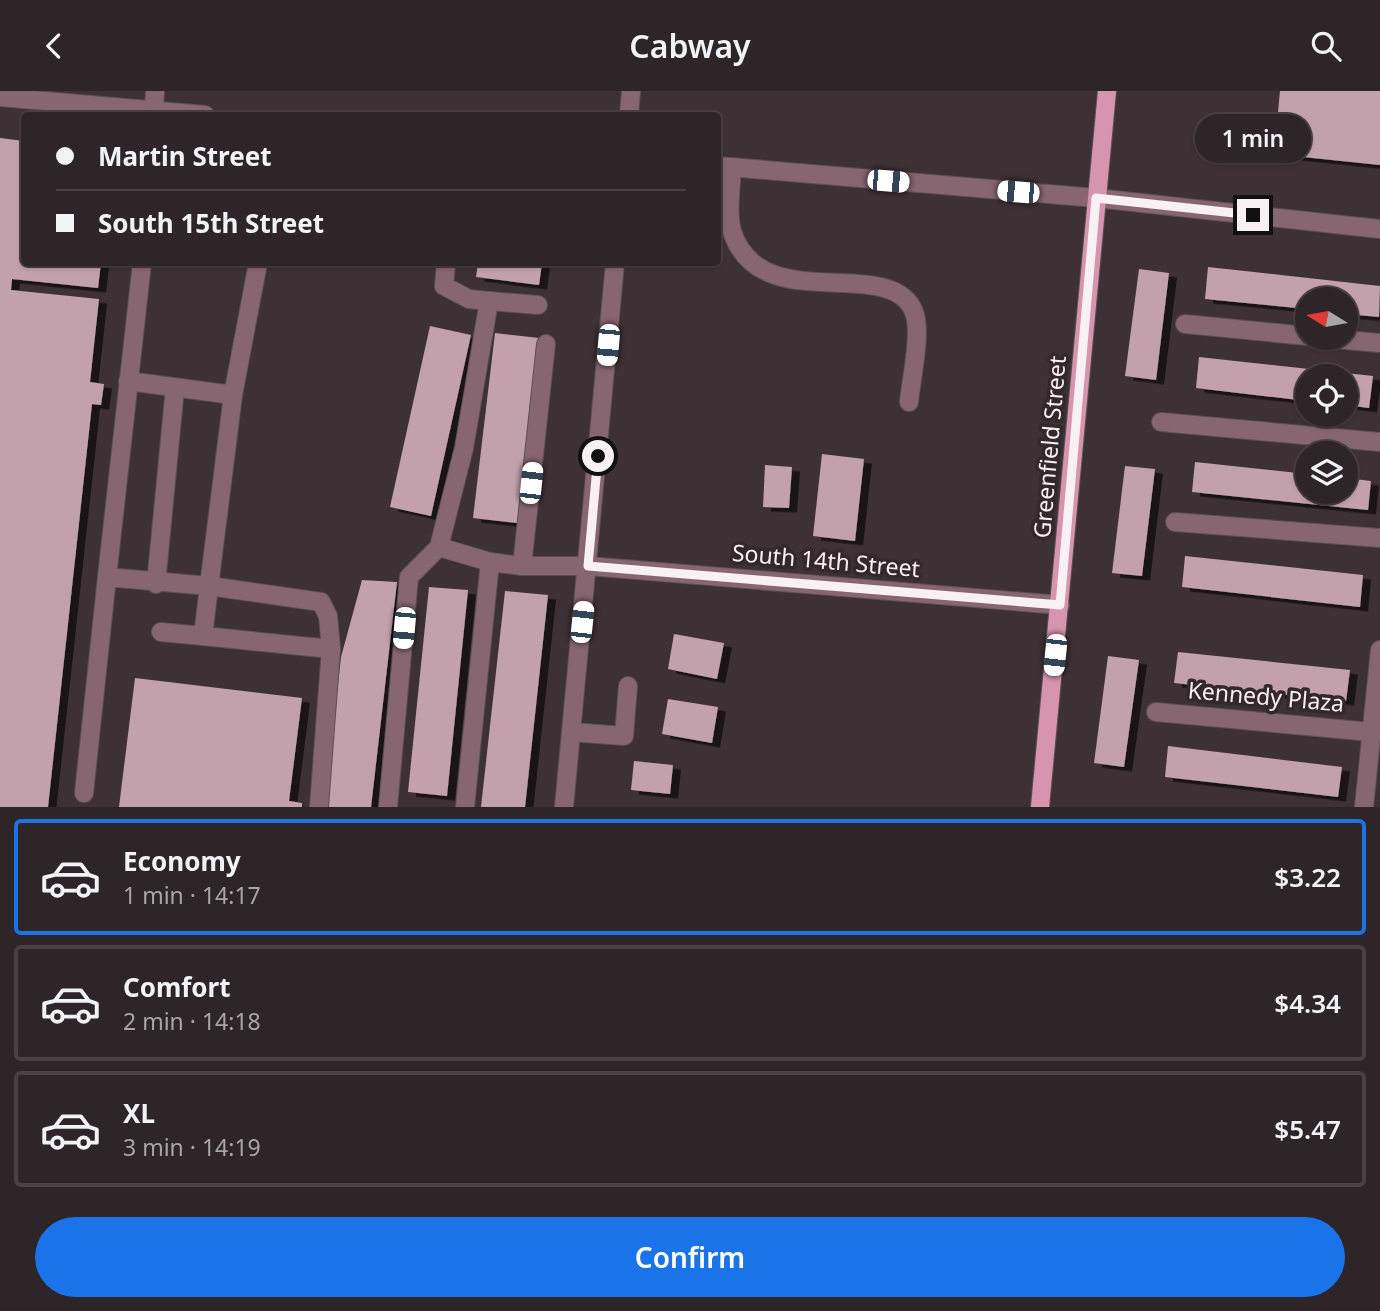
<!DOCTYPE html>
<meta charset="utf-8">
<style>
:root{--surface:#2e2528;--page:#3a3134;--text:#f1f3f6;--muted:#a7a5a8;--line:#494245;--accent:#1a73e8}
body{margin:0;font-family:"Noto Sans",sans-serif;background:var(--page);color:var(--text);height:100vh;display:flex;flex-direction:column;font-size:26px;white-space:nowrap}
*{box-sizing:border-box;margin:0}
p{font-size:23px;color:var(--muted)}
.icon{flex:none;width:38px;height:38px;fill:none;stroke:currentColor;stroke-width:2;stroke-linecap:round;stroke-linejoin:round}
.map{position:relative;height:716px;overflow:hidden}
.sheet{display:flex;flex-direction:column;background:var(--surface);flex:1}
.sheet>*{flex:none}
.hud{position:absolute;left:21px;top:21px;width:700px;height:154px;border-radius:7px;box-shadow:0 2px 5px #0004,0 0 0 2px var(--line);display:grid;align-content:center;height:154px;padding:0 35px;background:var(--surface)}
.needle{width:46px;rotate:281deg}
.tools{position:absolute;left:1295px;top:196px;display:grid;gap:14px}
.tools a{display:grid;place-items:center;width:63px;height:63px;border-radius:50%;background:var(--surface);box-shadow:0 2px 5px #0004,0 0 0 2px var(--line);font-size:35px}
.end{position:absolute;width:32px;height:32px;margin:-16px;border:9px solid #f8f0f3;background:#111;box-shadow:0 0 0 4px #111}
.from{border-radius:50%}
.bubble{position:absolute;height:49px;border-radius:24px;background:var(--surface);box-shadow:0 2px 5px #0004,0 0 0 2px var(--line);font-size:23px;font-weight:600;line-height:49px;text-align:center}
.car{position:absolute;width:21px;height:42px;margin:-21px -10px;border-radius:9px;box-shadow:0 0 5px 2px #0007;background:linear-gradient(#fff 24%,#345 0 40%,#fff 0 76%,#345 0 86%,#fff 0)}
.hud b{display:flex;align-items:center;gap:24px;height:66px;font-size:26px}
.hud b+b{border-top:2px solid var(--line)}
.hud i{width:18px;height:18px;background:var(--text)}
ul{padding:12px 0 0;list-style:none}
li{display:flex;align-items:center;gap:21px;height:116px;margin:0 14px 10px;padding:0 21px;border:4px solid var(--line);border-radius:7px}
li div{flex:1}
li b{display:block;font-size:26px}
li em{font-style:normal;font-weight:600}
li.selected{border-color:var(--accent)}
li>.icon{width:63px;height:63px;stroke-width:1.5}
.cta{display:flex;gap:14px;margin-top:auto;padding:14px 35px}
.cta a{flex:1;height:80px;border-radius:42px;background:var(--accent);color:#fff;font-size:28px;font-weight:600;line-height:80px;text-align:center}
header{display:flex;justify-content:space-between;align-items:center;height:91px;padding:0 35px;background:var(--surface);font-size:32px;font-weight:600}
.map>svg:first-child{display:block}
.building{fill:#c2a1ad;filter:url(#shadow)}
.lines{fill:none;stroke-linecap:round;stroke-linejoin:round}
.minor-casing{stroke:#5c5054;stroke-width:20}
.major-casing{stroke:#5c5054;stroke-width:20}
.minor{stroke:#876672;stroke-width:18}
.major{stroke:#d794ae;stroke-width:18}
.route{stroke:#f8f0f3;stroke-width:9}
.labels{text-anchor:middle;stroke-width:7;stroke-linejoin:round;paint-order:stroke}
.street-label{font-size:23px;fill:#f8f0f3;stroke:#33282c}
</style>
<header><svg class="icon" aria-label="back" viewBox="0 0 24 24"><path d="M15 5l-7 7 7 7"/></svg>Cabway<svg class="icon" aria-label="search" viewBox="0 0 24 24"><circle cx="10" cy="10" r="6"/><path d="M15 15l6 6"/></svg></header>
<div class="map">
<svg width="1380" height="716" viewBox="0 0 1380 716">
<defs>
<filter id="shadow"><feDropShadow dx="8" dy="4.5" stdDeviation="0" flood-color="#0009"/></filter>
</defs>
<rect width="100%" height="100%" fill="#3e3136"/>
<g class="building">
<polygon points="1280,0 1380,0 1380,74 1274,63"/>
<polygon points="0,47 24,50 24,172 101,172 98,197 12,188 11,199 99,208 90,291 104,293 101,314 92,313 48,716 0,716"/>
<polygon points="478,172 542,172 539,194 476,186"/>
<polygon points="1208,176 1380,195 1379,226 1346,223 1346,208 1307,208 1307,218 1205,208"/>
<polygon points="1139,178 1169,182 1156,289 1125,285"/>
<polygon points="430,235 471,244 431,425 390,416"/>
<polygon points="495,242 539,247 517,432 473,427"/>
<polygon points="1199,266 1373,285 1369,317 1346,314 1346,285 1307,285 1307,310 1196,297"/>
<polygon points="822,363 864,368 855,450 813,445"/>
<polygon points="1195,371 1307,383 1307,401 1346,401 1346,387 1371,390 1368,419 1192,401"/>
<polygon points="765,374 792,376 789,417 763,416"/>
<polygon points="1125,375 1155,378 1142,485 1112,482"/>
<polygon points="1185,465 1363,484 1360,516 1182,496"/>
<polygon points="362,489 397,491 371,716 324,716 341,566"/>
<polygon points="429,496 468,499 447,705 408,701"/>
<polygon points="505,500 548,504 525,716 481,716"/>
<polygon points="674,543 724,552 717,588 668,578"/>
<polygon points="1178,561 1350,579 1346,610 1174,592"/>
<polygon points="1108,565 1139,569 1124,676 1094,672"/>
<polygon points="135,587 302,607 289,710 302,712 302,716 119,716"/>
<polygon points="668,608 718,616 712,652 662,643"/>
<polygon points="1168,655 1342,676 1338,706 1165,686"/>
<polygon points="634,670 673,674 670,703 631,699"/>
</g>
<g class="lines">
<g class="minor-casing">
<g id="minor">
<polyline points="0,6 205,24"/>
<polyline points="154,18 155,0"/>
<polyline points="629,24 631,0"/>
<polyline points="718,75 1096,107 1380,138"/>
<path d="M732,76C731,96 727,122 732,140C759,228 891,162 914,221C922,241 911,289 909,311"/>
<polyline points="446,172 444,195 469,208 489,210 464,357 439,456 490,471 522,475 588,475 1060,514"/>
<polyline points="489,210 538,214"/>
<polyline points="1185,233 1307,245"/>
<polyline points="1324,247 1380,252"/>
<polyline points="128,290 233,304 258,172"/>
<polyline points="1161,331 1380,351"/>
<polyline points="1175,431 1380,447"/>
<polyline points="522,475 546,253"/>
<polyline points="107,486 142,172"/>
<polyline points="156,493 175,297"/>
<polyline points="161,541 203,545 209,495 321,511 328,525 331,558"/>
<polyline points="203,545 331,558 319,716"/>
<polyline points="1156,621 1371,641"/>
<polyline points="571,641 624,645 628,595"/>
<polyline points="84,702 107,486 209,495 233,304"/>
<polyline points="388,716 409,486 439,456"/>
<polyline points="465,716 490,471"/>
<polyline points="564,716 615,172"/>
<polyline points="1364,716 1380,559"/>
</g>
</g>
<g class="major-casing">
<polyline id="major" points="1040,716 1107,0"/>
</g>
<use href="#minor" class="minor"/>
<use href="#major" class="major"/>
</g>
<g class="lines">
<polyline class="route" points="598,365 588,475 1060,514 1096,107 1253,124"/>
</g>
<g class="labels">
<g class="street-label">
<text transform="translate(1050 356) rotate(-85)" y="8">Greenfield Street</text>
<text transform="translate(826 470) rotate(5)" y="8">South 14th Street</text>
<text transform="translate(1266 606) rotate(5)" y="8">Kennedy Plaza</text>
</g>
</g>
</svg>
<div class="tools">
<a><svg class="needle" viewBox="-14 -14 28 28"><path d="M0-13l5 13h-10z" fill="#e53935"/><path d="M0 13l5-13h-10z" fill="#a7a5a8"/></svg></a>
<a><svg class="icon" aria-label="locate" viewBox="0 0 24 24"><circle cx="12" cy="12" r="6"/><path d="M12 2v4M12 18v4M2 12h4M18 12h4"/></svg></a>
<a><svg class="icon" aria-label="layers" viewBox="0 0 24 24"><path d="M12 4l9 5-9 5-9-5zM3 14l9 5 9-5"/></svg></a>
</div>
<i class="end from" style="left:598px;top:365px"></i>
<i class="end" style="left:1253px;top:124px"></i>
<div class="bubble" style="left:1195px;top:23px;width:116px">1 min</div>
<i class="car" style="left:888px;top:90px;rotate:95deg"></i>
<i class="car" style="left:1018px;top:101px;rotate:275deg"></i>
<i class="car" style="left:608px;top:254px;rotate:185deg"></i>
<i class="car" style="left:531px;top:392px;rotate:6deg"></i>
<i class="car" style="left:582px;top:531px;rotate:6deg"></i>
<i class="car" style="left:404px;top:537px;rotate:185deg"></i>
<i class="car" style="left:1055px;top:564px;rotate:186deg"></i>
<div class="hud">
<b><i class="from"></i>Martin Street</b>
<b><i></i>South 15th Street</b>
</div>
</div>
<section class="sheet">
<ul>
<li class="selected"><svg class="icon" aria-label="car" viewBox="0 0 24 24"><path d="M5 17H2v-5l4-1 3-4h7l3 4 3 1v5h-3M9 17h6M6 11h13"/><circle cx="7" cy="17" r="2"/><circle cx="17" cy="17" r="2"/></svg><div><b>Economy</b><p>1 min · 14:17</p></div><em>$3.22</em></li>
<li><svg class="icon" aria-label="car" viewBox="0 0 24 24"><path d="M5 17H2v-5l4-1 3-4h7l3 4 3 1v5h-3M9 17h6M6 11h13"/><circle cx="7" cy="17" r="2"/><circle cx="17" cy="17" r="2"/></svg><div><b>Comfort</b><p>2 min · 14:18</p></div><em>$4.34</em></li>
<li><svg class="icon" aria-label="car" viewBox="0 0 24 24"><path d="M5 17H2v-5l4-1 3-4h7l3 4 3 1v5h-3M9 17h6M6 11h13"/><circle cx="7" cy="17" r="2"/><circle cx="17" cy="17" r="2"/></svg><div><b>XL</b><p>3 min · 14:19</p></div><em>$5.47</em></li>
</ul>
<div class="cta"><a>Confirm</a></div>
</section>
